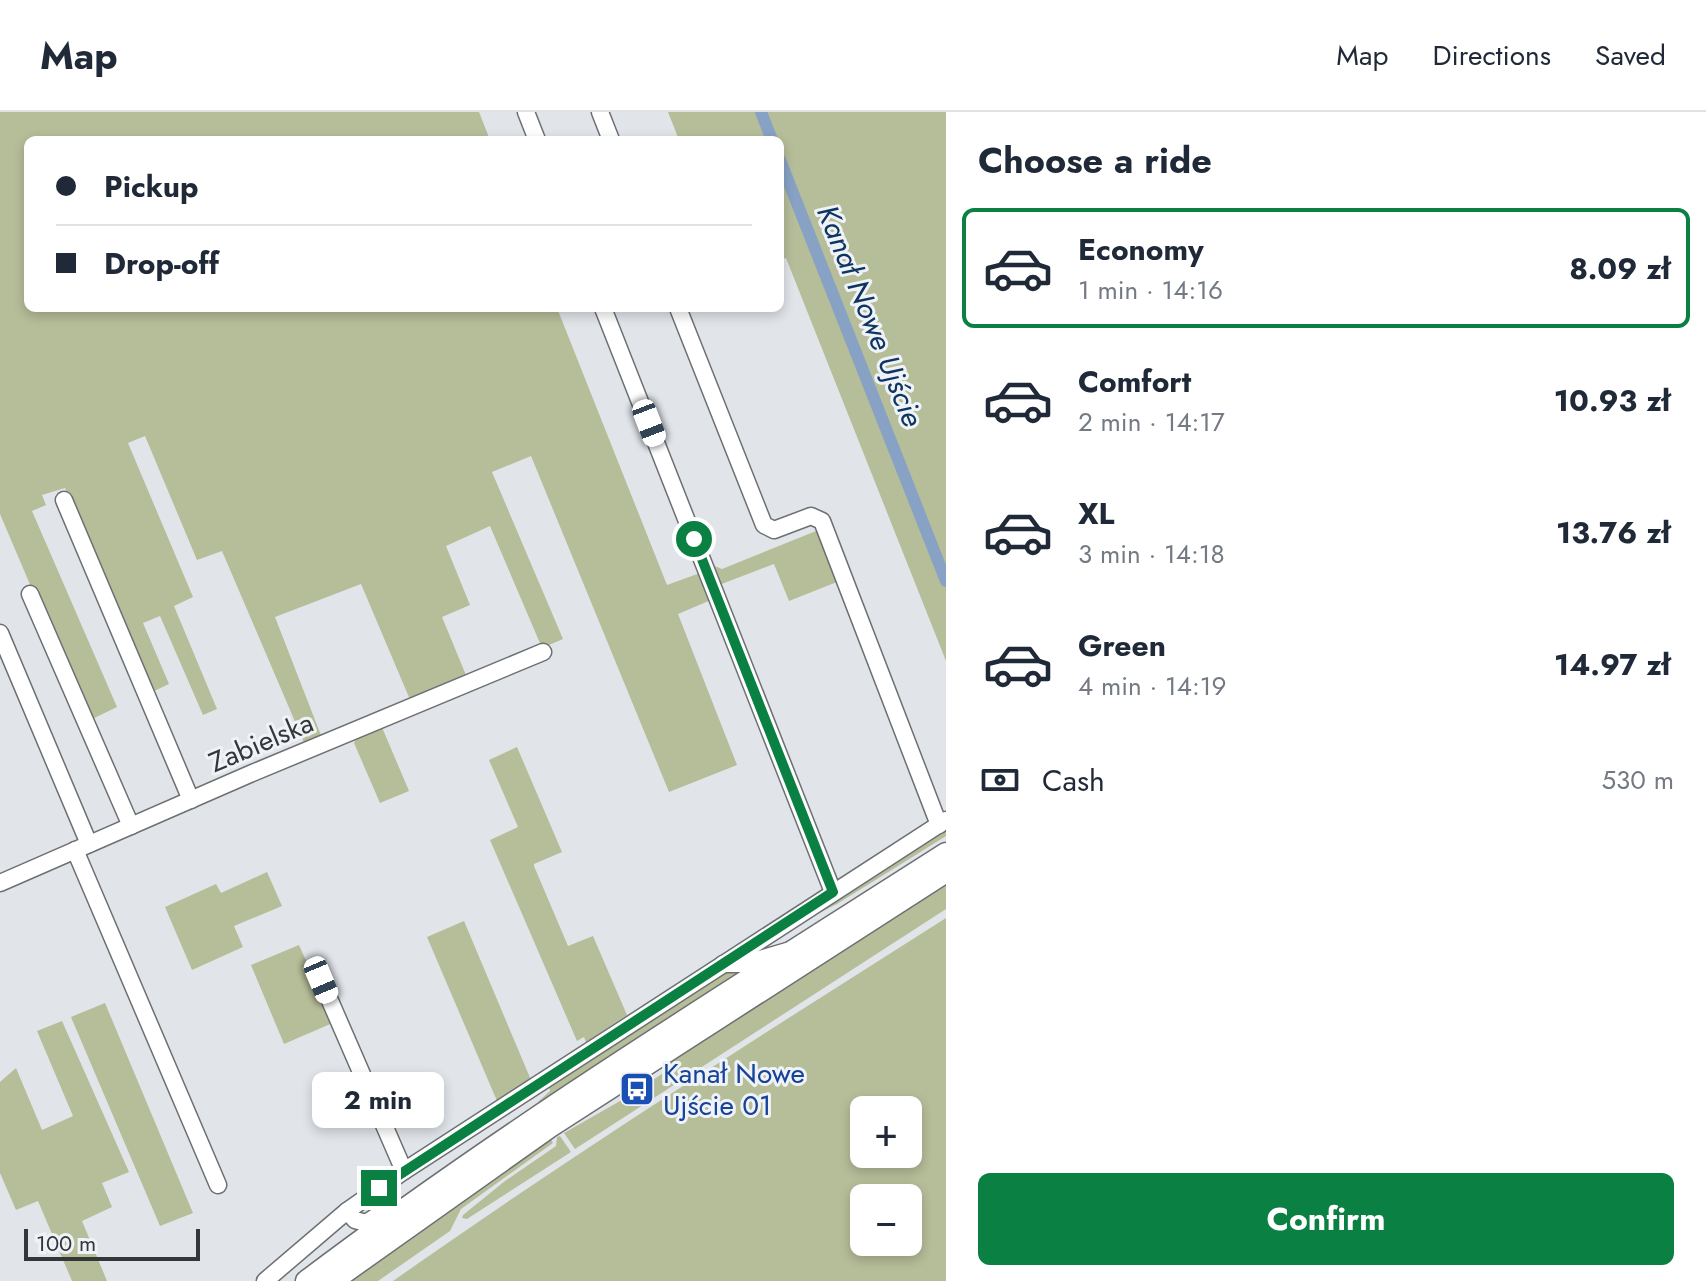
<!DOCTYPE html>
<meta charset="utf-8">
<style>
:root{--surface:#fff;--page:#f2f2f3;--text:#1f2937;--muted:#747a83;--line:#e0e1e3;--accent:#0b8043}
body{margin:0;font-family:Jost,sans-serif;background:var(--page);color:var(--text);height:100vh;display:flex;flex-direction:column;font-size:30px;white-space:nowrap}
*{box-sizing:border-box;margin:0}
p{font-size:26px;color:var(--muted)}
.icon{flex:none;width:44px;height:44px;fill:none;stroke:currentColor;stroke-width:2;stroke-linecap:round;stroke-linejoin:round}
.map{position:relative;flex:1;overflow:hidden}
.drawer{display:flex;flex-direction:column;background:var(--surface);width:760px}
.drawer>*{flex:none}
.top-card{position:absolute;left:24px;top:24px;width:760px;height:176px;border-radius:12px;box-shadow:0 4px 12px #0003;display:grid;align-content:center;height:176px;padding:0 32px;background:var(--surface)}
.fabs{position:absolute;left:850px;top:984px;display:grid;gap:16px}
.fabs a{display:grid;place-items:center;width:72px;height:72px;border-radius:12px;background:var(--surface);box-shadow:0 4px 12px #0003;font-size:40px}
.scale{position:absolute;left:24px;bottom:20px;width:176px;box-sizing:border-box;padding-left:8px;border:4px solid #353638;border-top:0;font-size:22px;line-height:28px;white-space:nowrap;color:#353638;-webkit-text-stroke:6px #eff3f7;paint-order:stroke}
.end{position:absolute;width:36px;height:36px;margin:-18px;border:10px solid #0b8043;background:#fff;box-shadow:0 0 0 4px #fff}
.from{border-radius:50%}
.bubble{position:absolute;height:56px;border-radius:12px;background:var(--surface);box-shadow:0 4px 12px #0003;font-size:26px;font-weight:700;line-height:56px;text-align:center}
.car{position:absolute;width:24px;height:48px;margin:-24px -12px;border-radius:10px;box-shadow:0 0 6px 2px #0007;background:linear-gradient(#fff 24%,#345 0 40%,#fff 0 76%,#345 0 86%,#fff 0)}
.top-card b{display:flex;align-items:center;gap:28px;height:76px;font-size:30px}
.top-card b+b{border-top:2px solid var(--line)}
.top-card i{width:20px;height:20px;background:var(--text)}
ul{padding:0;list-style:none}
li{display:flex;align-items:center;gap:24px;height:120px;margin:0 16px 12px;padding:0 16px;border:4px solid transparent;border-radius:12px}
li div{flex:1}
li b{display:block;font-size:30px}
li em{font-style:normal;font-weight:700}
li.selected{border-color:var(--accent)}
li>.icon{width:72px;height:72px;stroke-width:1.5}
h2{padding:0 32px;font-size:36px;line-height:96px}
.pay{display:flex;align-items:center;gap:20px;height:88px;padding:0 32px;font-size:30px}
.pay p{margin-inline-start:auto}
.primary-button{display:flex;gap:16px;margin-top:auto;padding:16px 32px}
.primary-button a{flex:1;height:92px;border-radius:12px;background:var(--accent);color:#fff;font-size:32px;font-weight:700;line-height:92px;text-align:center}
header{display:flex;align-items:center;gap:48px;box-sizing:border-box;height:112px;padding:0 40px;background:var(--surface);border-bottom:2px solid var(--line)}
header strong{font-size:38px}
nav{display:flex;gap:44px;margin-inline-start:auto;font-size:28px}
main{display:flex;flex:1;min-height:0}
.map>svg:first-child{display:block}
.green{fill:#b6bd99;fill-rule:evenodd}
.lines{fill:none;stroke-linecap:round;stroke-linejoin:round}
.canal{stroke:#87a2c5;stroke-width:12}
.minor-casing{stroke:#6c7073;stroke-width:19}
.major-casing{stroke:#6c7073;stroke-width:23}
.minor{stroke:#fff;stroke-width:16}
.major{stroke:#fff;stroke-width:20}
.route{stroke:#0b8043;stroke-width:10}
.labels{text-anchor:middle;stroke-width:6;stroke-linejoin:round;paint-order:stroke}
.street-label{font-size:28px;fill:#353638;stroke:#eff3f7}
.transit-label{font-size:28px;fill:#164399;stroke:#eff3f7;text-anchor:start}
.water-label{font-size:30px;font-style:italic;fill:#0e3562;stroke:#eff3f7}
</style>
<header>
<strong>Map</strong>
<nav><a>Map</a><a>Directions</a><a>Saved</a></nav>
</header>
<main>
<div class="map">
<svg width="946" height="1169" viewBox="0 0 946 1169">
<rect width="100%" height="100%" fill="#e1e5ea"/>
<g class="green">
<polygon points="0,0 479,0 490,28 28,28 28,196 557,196 667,473 700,461 711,488 678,502 737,653 669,680 531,344 492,360 563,527 542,536 490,414 446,434 470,493 442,505 468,568 411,590 361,472 275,505 322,626 305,633 222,439 197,448 145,324 128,331 193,485 174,494 217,597 203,603 160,504 143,511 169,572 152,580 65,376 42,383 46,393 32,399 117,595 88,609 0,402"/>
<polygon points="668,0 946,0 946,549 786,146 780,148 780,28 679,28"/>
<polygon points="821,417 842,468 789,489 774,452 719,473 712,453 722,457"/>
<polygon points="381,613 409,679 380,691 354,631 358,623"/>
<polygon points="517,635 562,740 534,752 534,754 568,834 593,824 627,903 586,930 584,925 577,929 490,728 518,715 489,648"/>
<polygon points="946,715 946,724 837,792 793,814"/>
<polygon points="267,760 282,794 234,814 243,835 192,858 165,795 216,772 221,781"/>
<polygon points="946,769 946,797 575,1037 564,1021 634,981 669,957 667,953 689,933"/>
<path d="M946,806V1169H393C573,1042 760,924 946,806ZM908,998V1042H864V998ZM908,1086V1130H864V1086Z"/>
<polygon points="464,809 531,968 497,989 427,825"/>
<polygon points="299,833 308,853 313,857 335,910 284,932 251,853"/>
<polygon points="737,859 739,863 542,991 538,990 550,979 549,973 719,862"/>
<polygon points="105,891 193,1101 160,1114 71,905"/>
<polygon points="62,909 129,1060 102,1071 112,1095 82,1109 107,1169 72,1169 38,1089 16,1098 0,1061 0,970 16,956 42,1018 73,1004 37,919"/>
<polygon points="549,1024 553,1031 461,1097 450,1119 378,1169 346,1169"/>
<polygon points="560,1024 571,1040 467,1107 462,1106 463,1103 505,1069 556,1034 557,1025"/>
</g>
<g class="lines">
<g class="canal">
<polyline points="761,0 772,28"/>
<polyline points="780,48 946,469"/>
</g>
<g class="minor-casing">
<g id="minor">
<polyline points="526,0 537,28"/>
<polyline points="600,0 611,28"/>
<polyline points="603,196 833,780"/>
<polyline points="678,196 764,413 774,418 811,404 822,409 939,713"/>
<polyline points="64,388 191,688"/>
<polyline points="30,482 131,714"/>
<polyline points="0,521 89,732"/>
<polyline points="75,738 218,1073"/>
<polyline points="0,771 250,662 543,540"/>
<polyline points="723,852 743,852 787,839"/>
<polyline points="321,868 404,1059"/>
<polyline points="347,1099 355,1108 366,1111 386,1098"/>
<polyline points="265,1169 347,1099 404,1059 946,708"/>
</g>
</g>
<g class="major-casing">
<g id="major">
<path d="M306,1169C511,1014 730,879 946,741"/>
<polyline points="333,1169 550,1015 946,760"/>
</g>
</g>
<use href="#minor" class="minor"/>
<use href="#major" class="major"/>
</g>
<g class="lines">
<polyline class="route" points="379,1076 833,780 694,427"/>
</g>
<defs>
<g id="bus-square" transform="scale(1.8)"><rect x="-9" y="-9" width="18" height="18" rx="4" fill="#1a4fb4" stroke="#eff3f7"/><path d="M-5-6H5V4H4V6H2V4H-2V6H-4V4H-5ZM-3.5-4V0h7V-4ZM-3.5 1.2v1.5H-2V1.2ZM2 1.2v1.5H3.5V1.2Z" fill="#fff"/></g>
</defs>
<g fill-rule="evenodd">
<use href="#bus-square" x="637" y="977"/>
</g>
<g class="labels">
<g class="street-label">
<text transform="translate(261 630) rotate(-23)" y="10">Zabielska</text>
</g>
<g class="transit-label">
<text x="663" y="971">Kanał Nowe<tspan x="663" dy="32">Ujście 01</tspan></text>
</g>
<g class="water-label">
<text transform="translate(870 204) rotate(68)" y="10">Kanał Nowe Ujście</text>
</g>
</g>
</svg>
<div class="fabs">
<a>+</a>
<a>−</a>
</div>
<div class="scale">100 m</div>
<i class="end from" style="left:694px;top:427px"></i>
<i class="end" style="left:379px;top:1076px"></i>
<div class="bubble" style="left:312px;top:960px;width:132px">2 min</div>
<i class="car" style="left:649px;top:311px;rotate:159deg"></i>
<i class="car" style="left:321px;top:868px;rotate:157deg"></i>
<div class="top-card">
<b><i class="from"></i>Pickup</b>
<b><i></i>Drop-off</b>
</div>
</div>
<section class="drawer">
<h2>Choose a ride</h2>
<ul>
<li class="selected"><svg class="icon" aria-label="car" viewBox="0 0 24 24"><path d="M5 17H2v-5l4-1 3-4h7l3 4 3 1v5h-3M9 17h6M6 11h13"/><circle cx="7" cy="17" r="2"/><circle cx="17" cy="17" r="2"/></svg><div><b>Economy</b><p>1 min · 14:16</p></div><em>8.09 zł</em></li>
<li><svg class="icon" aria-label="car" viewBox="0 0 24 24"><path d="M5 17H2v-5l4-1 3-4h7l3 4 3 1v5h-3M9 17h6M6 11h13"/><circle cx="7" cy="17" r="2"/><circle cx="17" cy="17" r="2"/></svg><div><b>Comfort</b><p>2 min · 14:17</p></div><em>10.93 zł</em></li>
<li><svg class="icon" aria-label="car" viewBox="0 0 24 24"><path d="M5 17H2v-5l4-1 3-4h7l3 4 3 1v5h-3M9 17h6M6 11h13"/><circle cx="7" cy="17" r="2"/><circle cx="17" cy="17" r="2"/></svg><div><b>XL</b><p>3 min · 14:18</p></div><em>13.76 zł</em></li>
<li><svg class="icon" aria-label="car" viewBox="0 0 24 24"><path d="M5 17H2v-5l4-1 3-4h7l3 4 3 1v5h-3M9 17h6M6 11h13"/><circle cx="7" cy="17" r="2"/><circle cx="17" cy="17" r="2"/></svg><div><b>Green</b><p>4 min · 14:19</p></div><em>14.97 zł</em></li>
</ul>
<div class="pay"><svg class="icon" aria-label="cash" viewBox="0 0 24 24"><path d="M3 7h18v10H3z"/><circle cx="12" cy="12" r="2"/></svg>Cash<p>530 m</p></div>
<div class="primary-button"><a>Confirm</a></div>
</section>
</main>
